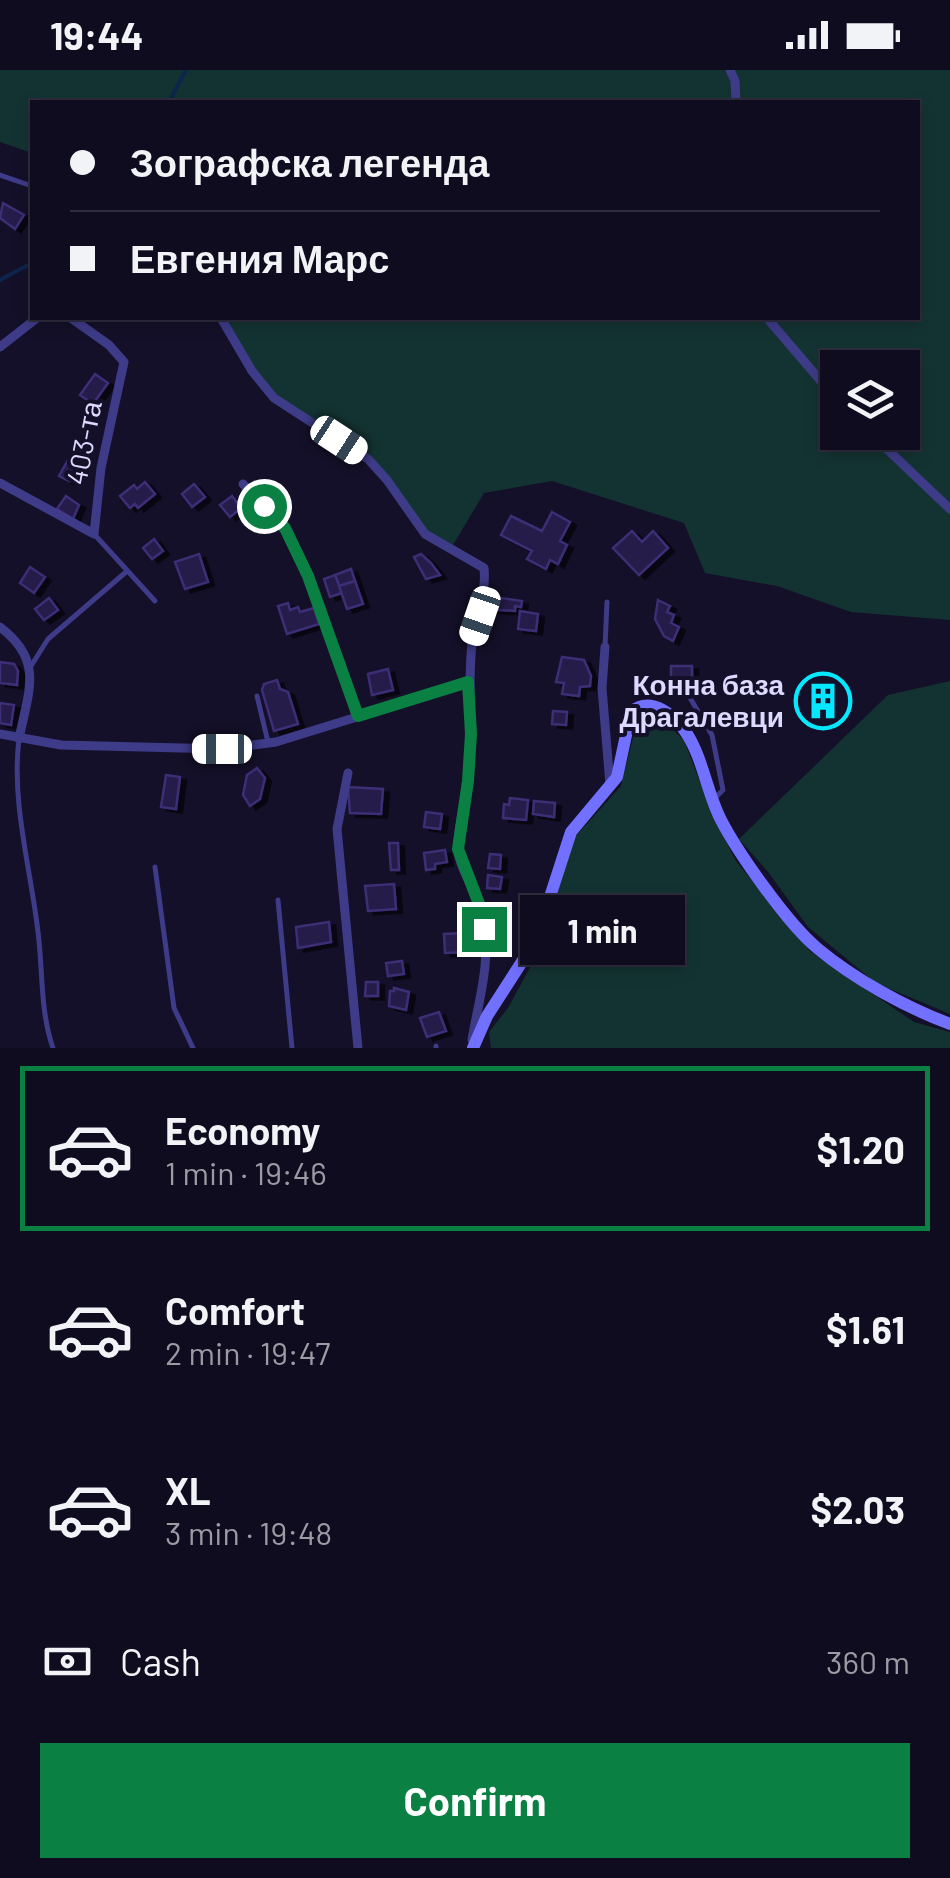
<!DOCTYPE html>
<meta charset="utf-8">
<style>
:root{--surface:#0f0c1f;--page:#1d1a2c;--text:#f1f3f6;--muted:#9b9ba4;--line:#2f2c3d;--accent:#0b8043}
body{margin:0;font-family:Barlow,sans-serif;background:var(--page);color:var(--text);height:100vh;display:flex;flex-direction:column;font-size:38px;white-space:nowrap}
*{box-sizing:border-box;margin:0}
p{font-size:32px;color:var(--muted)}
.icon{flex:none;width:55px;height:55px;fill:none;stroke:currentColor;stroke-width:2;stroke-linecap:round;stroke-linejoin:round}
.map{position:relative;height:978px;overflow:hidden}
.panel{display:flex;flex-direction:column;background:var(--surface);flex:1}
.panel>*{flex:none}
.top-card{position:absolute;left:30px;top:30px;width:890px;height:220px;border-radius:0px;box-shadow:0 5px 15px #0003,0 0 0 2px var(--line);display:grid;align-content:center;height:220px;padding:0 40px;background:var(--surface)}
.buttons{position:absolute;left:820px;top:280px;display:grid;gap:20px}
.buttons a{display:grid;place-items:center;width:100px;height:100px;border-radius:0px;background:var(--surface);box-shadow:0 5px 15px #0003,0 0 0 2px var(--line);font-size:50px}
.end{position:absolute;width:45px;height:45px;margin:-22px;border:12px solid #0b8043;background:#fff;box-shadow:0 0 0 5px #fff}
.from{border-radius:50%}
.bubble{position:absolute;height:70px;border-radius:0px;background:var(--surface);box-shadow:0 5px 15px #0003,0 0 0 2px var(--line);font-size:32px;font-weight:700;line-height:70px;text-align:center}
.car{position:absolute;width:30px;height:60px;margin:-30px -15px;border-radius:12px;box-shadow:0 0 8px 2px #0007;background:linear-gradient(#fff 24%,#345 0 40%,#fff 0 76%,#345 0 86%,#fff 0)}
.top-card b{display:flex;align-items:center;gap:35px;height:95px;font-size:38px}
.top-card b+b{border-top:2px solid var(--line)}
.top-card i{width:25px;height:25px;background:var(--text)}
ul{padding:18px 0 0;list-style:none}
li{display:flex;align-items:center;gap:30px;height:165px;margin:0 20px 15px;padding:0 20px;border:5px solid transparent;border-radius:0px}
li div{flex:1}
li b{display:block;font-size:38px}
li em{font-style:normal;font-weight:700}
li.selected{border-color:var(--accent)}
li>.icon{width:90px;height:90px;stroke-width:1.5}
.pay{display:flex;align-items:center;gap:25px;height:110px;padding:0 40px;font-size:38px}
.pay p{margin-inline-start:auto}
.button{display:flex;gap:20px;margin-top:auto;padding:20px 40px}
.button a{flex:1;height:115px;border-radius:0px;background:var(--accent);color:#fff;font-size:40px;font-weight:700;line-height:115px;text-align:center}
.status{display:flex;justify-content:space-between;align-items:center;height:70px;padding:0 50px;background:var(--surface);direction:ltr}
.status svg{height:28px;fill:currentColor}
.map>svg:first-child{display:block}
.green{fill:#133332;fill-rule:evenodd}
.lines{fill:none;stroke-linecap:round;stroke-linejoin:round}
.stream{stroke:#0d244c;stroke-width:4}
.building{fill:#251c4a;stroke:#3c2e76;stroke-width:2.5;filter:url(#shadow)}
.lane{stroke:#3e3b88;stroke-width:5}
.street{stroke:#3e3b88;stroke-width:9}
.secondary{stroke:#7270ff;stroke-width:12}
.route{stroke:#0b8043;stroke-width:12}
.labels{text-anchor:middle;stroke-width:8;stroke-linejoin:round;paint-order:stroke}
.street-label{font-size:28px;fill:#ddd9ff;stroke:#141029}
.poi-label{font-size:28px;font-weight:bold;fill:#ddd9ff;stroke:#141029;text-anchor:end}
</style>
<div class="status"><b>19:44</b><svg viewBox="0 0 49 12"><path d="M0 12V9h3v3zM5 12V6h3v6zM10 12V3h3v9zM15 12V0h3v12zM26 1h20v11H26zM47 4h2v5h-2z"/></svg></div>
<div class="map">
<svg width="950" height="978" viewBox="0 0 950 978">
<defs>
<filter id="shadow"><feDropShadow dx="6" dy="3.5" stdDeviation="0" flood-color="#0009"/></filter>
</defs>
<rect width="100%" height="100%" fill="#141029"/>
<g class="green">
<path d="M0,0H950V550L851,542L777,516L705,503L684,453L552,411L484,423L450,480L425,464L368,389L274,328L221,248H918V32H32V83L0,72ZM838,298H902V362H838Z"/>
<polygon points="950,611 950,944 876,913 808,857 769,803 739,769 888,625"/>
<polygon points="647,651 666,653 684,670 712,744 736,791 810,881 914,952 950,962 950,978 491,978 489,962 508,938 540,879 575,767 621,716 636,656"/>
</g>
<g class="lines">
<g class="stream">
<polyline points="169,32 186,0"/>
<polyline points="0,210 32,193"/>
</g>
</g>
<g class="building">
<polygon points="3,133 24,145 15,159 0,148"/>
<polygon points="95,304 108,313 93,334 80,325"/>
<polygon points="68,390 78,395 69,411 59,406"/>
<polygon points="145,412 155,424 138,438 135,434 130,438 120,426 134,415 137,419"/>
<polygon points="194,414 205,427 192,437 182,424"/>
<polygon points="66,426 79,435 73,449 57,439"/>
<polygon points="232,426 241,438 230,447 220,435"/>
<polygon points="552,442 570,452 560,471 567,475 558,494 550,490 546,499 527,489 532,481 501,465 511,446 542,461"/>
<polygon points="632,461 642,472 653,461 668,478 639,505 613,478"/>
<polygon points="154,469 163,481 152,489 143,478"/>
<polygon points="199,484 208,512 185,519 175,492"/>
<polygon points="421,484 431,493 440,505 426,509 414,487"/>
<polygon points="30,497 45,507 34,523 20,513"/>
<polygon points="351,499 355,511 339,516 335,505"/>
<polygon points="335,505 342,523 330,527 324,509"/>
<polygon points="355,511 363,534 347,539 339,516"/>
<polygon points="487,526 522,531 521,537 515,536 515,541 486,539"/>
<polygon points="49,528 58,540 44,550 35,539"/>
<polygon points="658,530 670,536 667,542 674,545 671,553 679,557 673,571 664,566 655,549"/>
<polygon points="288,533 290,540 298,537 300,542 314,538 319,554 287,564 278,536"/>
<polygon points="520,541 538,544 536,561 518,559"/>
<polygon points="562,587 584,590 591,606 590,616 580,617 579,626 562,624 564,613 556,612"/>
<polygon points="0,592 14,594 18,601 17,615 0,613"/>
<rect x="671" y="596" width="21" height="16"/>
<polygon points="388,599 393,620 372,625 368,604"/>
<polygon points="277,610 280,619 288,622 298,654 274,661 262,620 264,614"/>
<polygon points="829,622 833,637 817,641 813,626"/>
<polygon points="0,633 14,635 11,655 0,653"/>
<polygon points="553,641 567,642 566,655 552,654"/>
<polygon points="257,698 265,708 260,729 250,736 243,725 247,705"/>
<polygon points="166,705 180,707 176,739 161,737"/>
<polygon points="348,717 383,719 381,744 350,743"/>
<polygon points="510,728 528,730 526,750 503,748 504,734 509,735"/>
<polygon points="534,731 555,733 554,747 533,744"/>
<polygon points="426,742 442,744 440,759 424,757"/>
<polygon points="389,773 398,773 399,800 391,800"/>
<polygon points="445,780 447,792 435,794 435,799 426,800 424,783"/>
<polygon points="490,784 501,785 500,799 488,798"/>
<polygon points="488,805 502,807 500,819 487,818"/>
<polygon points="394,814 396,839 368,841 365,816"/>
<polygon points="329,852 331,872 298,878 296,857"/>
<polygon points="466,863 467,882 445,883 444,864"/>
<polygon points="402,891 404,904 388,906 386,893"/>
<polygon points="366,912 378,912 378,926 365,926"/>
<polygon points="394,918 409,922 406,940 389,936 390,921 394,921"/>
<polygon points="439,942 446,961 427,967 420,948"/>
</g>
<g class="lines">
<g class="lane">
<polyline points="0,105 32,116"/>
<polyline points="94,464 155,531"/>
<polyline points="605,577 607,532"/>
<polyline points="31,596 48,569 126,502"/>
<polyline points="686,621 712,665 723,720 715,728"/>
<polyline points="257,626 268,672"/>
<path d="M19,669C11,732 31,800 38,862C43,901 40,941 53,978"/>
<polyline points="155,797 174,938 193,978"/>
<polyline points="278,830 292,978"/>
<polyline points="436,976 436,978"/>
</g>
<g class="street">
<polyline points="730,0 735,11 736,32"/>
<path d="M221,248L252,301L274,328L368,389L387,410L425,464L484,498C487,526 474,547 472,573C467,619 473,664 469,710C466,732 457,755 458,778C459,801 477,820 482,842C492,893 480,922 472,970"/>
<polyline points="767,248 838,331"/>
<polyline points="0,277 37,248"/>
<polyline points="869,362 950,439"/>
<polyline points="0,413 94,464 101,398 124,292 109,275 71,248"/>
<polyline points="243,414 285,458 309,506 358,646"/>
<path d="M0,557C45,591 28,622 19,669"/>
<polyline points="605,577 602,618 610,715"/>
<polyline points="0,664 61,675 222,679 276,672 467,613"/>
<polyline points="348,703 337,759 358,978"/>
</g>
<path class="secondary" d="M473,978L487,946L536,870L571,762L617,707L631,642C651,625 676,646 687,664C703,689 707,723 721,750C738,783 788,854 817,878C854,909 905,937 950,954"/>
</g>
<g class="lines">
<polyline class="route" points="264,436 285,458 308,506 358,646 468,612 471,664 468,711 458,779 481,839 484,859"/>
</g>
<defs>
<g id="building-ring" transform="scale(2.875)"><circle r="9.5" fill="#141029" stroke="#05e8ff" stroke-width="1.5"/><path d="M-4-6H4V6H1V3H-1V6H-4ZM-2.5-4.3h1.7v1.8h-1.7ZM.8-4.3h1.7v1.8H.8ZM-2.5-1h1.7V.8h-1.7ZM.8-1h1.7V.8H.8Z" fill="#05e8ff"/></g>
</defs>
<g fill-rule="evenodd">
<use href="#building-ring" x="823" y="631"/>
</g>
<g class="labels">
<g class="street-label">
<text transform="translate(84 373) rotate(-79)" y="10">403-та</text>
</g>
<g class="poi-label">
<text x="784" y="625">Конна база<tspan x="784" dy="32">Драгалевци</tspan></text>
</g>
</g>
</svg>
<div class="buttons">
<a><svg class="icon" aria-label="layers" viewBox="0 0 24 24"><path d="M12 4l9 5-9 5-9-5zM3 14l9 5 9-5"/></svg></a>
</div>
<i class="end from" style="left:264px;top:436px"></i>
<i class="end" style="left:484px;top:859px"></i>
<div class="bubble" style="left:520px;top:825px;width:165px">1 min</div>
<i class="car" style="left:339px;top:370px;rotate:123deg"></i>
<i class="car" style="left:480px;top:546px;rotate:199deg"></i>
<i class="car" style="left:222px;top:679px;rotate:270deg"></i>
<div class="top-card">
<b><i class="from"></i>Зографска легенда</b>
<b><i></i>Евгения Марс</b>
</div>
</div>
<section class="panel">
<ul>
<li class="selected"><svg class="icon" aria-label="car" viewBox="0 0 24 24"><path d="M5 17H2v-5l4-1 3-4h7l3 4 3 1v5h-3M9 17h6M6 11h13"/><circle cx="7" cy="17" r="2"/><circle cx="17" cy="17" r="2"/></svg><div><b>Economy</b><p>1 min · 19:46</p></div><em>$1.20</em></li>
<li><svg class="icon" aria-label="car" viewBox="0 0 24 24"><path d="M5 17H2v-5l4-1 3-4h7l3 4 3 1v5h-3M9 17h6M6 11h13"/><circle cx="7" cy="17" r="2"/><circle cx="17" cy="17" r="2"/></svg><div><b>Comfort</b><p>2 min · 19:47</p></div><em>$1.61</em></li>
<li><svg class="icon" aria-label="car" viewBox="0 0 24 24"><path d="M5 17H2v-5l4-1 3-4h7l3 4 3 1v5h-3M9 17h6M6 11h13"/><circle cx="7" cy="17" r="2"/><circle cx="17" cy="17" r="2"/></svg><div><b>XL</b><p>3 min · 19:48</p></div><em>$2.03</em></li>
</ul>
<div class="pay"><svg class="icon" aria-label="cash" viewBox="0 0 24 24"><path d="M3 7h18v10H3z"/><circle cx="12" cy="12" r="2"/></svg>Cash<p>360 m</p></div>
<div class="button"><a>Confirm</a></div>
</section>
